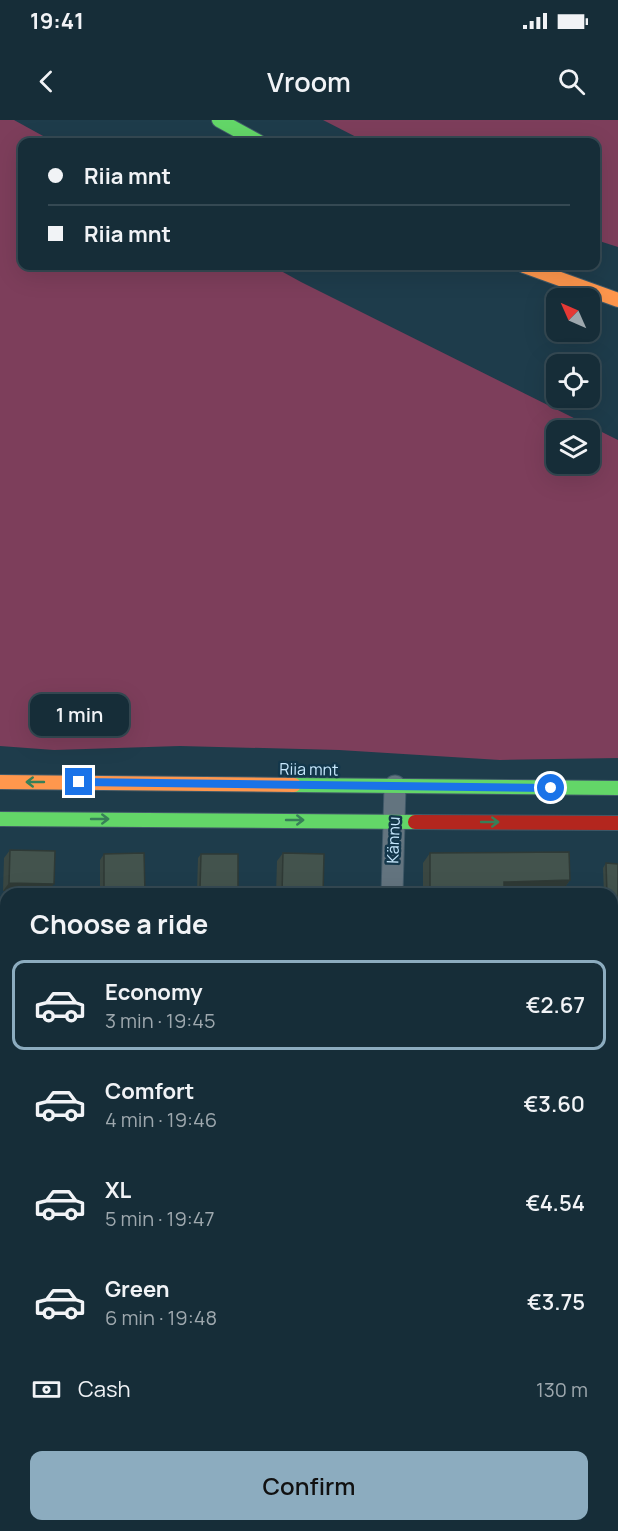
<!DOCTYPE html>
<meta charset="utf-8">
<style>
:root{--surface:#162d38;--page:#1f3540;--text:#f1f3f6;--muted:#9ea8ae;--line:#354953;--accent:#8cacbf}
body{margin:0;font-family:Manrope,sans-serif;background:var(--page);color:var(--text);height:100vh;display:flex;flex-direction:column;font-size:22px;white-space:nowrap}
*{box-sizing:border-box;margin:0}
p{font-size:20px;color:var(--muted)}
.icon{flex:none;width:33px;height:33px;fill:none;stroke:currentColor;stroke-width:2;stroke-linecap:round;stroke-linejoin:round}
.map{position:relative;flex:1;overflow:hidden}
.panel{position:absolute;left:0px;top:768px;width:618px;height:644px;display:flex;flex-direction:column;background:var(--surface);border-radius:18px 18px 0 0;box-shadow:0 6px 24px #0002,0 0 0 2px var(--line)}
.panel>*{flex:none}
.guide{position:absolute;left:18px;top:18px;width:582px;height:132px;border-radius:12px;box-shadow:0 6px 24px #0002,0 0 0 2px var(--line);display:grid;align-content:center;height:132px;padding:0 30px;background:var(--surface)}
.needle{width:39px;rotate:315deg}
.fabs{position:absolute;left:546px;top:168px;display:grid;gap:12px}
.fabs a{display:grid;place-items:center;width:54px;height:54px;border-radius:12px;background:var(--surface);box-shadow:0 6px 24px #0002,0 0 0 2px var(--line);font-size:30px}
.end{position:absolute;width:27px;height:27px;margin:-14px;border:8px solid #1a73e8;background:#fff;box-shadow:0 0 0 3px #fff}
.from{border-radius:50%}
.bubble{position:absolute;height:42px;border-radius:12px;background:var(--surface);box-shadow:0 6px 24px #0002,0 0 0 2px var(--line);font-size:20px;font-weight:600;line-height:42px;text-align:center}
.guide b{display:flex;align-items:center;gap:21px;height:57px;font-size:22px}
.guide b+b{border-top:2px solid var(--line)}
.guide i{width:15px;height:15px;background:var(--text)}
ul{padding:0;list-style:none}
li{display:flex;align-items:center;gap:18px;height:90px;margin:0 12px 9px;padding:0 18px;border:3px solid transparent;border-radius:12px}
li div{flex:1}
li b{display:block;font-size:22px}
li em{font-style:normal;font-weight:600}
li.on{border-color:var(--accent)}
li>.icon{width:54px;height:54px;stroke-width:1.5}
h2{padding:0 30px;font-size:27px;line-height:72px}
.pay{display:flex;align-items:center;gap:15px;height:66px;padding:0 30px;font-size:22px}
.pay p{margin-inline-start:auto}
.primary-button{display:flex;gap:12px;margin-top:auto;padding:12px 30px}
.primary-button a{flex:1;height:69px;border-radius:12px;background:var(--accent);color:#111;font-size:24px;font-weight:600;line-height:69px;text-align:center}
.status{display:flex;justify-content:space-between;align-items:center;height:42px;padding:0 30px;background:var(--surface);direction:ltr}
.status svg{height:16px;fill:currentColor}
header{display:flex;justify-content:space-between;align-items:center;height:78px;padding:0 30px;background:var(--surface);font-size:27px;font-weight:600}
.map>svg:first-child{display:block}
.green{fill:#7d3e5b;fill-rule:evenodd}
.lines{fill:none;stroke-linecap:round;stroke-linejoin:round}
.stream{stroke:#032c26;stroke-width:8}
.street-casing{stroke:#405968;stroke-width:23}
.fast-casing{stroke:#405968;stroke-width:16}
.slow-casing{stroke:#405968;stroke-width:16}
.jam-casing{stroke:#405968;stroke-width:16}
.street{stroke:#63747f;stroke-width:21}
.fast{stroke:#63d668;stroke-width:14}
.slow{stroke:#ff974d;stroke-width:14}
.jam{stroke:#b3261e;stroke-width:14}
.wall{fill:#3a4742}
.shaded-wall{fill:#2f3a36}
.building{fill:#43534d;stroke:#2f3a36;stroke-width:1.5}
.oneway{stroke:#377f58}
.route{stroke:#1a73e8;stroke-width:8}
.labels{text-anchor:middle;stroke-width:5;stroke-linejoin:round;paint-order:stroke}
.street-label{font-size:16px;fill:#c7e8fd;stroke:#13374b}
</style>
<div class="status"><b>19:41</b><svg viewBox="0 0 49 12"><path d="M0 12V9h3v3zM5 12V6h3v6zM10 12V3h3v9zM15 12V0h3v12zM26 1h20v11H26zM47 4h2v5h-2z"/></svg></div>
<header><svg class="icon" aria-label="back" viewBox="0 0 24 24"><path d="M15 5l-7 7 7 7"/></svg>Vroom<svg class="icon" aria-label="search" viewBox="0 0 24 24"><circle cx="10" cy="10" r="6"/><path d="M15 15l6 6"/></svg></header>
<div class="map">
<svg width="618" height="1411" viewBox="0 0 618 1411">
<rect width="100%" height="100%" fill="#1e3c4b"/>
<g class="green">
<path d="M0,0H14L54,22H22V146H272L301,162L618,320V638L500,640L339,630L180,626L54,630L0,626ZM590,310V344H556V310Z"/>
<polygon points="323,0 618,0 618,127 596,120 596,22 366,22"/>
<polygon points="612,1122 618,1122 618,1411 47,1411 47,1406 612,1406"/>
</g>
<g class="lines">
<g class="stream">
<polyline points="0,1133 6,1133"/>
<polyline points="612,1135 618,1135"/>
</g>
<g class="street-casing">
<g id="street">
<polyline points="392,774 395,666"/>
<polyline points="0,1111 6,1111"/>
<polyline points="612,1120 618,1120"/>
<polyline points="34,1406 34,1411"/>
</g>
</g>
<g class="fast-casing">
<g id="fast">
<polyline points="219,0 259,22"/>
<polyline points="294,665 618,668"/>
<polyline points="0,699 415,702"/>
</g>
</g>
<g class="slow-casing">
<g id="slow">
<polyline points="524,146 618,180"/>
<polyline points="0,662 294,665"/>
</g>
</g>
<g class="jam-casing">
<polyline id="jam" points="415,702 618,703"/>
</g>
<use href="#street" class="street"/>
<use href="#fast" class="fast"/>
<use href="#slow" class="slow"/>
<use href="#jam" class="jam"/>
</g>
<g class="wall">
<polygon points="10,730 48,772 3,771 4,738"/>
<polygon points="283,733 323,774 276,774 277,741"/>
<polygon points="430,733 570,760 563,770 504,772 504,774 423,774 423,743"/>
<polygon points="104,734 145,774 100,774 100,740"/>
<polygon points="201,734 235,773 197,772 198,738"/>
<polygon points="606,743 618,744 618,811 612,811 612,774 604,774 603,748"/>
<polygon points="618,936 618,971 616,971 616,938"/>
</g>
<g class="shaded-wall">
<polygon points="570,760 563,770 497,772 504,762"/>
<polygon points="9,763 54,764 48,772 3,771"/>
<polygon points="200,768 238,768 235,773 197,772"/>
<rect x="612" y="807" width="6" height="4"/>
<rect x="0" y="822" width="6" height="8"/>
<rect x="0" y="1020" width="6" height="8"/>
<rect x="0" y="1243" width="6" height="8"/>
<rect x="0" y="1361" width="6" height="8"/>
</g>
<g class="building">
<polygon points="10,730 55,731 54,764 9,763"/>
<polygon points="569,732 570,760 504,762 504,774 430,774 430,733"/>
<polygon points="144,733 145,774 104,774 104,734"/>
<polygon points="283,733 324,734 323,774 282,774"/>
<polygon points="201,734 238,734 238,768 200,768"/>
<polygon points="606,743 618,744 618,807 612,807 612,774 607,774"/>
<rect x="0" y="804" width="6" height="18"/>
<rect x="0" y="964" width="6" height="56"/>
<rect x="0" y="1184" width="6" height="59"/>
<rect x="0" y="1294" width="6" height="67"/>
<polygon points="0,1402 6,1402 6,1406 11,1406 11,1411 0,1411"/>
</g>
<defs><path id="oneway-shaft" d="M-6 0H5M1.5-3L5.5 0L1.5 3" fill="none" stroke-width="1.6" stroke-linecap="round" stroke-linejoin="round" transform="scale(1.5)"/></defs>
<g class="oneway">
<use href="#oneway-shaft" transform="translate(35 662) rotate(180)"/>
<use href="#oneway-shaft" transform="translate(100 699)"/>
<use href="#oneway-shaft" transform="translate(295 700)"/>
<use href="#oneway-shaft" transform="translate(490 702)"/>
</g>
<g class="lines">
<polyline class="route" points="79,662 551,668"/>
</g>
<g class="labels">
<g class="street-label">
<text transform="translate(309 649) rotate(1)" y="6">Riia mnt</text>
<text transform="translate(393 720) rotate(-88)" y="6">Kännu</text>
</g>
</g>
</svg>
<div class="fabs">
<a><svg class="needle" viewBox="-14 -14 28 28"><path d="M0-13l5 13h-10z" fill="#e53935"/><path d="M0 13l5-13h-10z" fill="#9ea8ae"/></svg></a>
<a><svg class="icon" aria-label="locate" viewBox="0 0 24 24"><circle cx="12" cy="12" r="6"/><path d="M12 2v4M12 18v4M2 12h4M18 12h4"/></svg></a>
<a><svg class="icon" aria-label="layers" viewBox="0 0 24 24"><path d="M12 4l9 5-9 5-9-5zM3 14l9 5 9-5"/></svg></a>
</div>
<i class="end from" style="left:551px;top:668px"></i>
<i class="end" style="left:79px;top:662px"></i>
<div class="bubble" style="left:30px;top:574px;width:99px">1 min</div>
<div class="guide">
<b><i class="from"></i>Riia mnt</b>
<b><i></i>Riia mnt</b>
</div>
<section class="panel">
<h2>Choose a ride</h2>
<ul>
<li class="on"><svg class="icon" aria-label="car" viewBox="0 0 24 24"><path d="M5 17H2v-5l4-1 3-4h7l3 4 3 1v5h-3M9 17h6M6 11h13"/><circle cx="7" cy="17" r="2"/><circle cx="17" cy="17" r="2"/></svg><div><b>Economy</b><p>3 min · 19:45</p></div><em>€2.67</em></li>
<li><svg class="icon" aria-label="car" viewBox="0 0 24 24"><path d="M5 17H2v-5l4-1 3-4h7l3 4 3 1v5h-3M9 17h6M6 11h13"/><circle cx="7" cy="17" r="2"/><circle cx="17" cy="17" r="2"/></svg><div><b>Comfort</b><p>4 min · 19:46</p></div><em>€3.60</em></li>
<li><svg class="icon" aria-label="car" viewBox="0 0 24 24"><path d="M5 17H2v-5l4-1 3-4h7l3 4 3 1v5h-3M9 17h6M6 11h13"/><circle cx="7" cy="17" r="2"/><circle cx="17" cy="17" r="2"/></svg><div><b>XL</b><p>5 min · 19:47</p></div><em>€4.54</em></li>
<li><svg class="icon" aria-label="car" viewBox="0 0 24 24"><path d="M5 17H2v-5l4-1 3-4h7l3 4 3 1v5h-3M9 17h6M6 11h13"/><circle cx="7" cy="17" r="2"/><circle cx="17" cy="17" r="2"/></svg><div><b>Green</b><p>6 min · 19:48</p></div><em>€3.75</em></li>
</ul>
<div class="pay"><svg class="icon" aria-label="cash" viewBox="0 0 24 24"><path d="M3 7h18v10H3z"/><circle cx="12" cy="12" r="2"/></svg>Cash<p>130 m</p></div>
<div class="primary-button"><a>Confirm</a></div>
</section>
</div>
